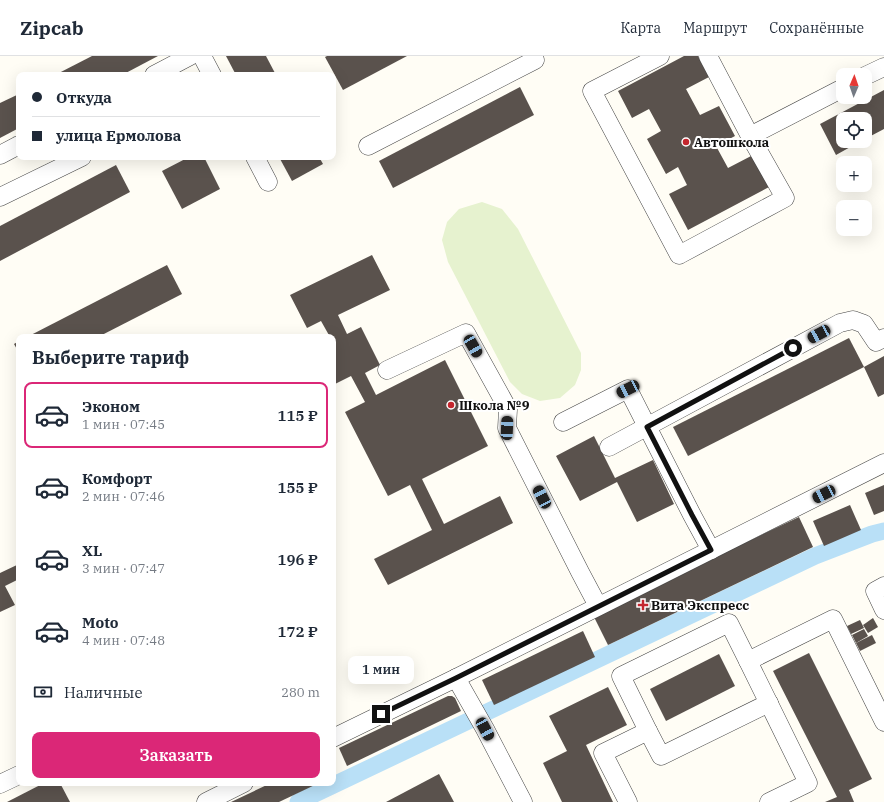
<!DOCTYPE html>
<html lang="ru">
<meta charset="utf-8">
<style>
:root{--surface:#fff;--page:#f2f2f3;--text:#1f2937;--muted:#747a83;--line:#e0e1e3;--accent:#db2777}
body{margin:0;font-family:"IBM Plex Serif",serif;background:var(--page);color:var(--text);height:100vh;display:flex;flex-direction:column;font-size:15px;white-space:nowrap}
*{box-sizing:border-box;margin:0}
p{font-size:13px;color:var(--muted)}
.icon{flex:none;width:22px;height:22px;fill:none;stroke:currentColor;stroke-width:2;stroke-linecap:round;stroke-linejoin:round}
.map{position:relative;flex:1;overflow:hidden}
.drawer{position:absolute;left:16px;top:278px;width:320px;height:452px;display:flex;flex-direction:column;background:var(--surface);border-radius:8px;box-shadow:0 4px 16px #0002}
.drawer>*{flex:none}
.banner{position:absolute;left:16px;top:16px;width:320px;height:88px;border-radius:8px;box-shadow:0 4px 16px #0002;display:grid;align-content:center;height:88px;padding:0 16px;background:var(--surface)}
.needle{width:26px;rotate:2deg}
.tools{position:absolute;left:836px;top:12px;display:grid;gap:8px}
.tools a{display:grid;place-items:center;width:36px;height:36px;border-radius:8px;background:var(--surface);box-shadow:0 4px 16px #0002;font-size:20px}
.end{position:absolute;width:18px;height:18px;margin:-9px;border:5px solid #111;background:#fff;box-shadow:0 0 0 2px #fff}
.from{border-radius:50%}
.bubble{position:absolute;height:28px;border-radius:8px;background:var(--surface);box-shadow:0 4px 16px #0002;font-size:13px;font-weight:600;line-height:28px;text-align:center}
.car{position:absolute;width:12px;height:24px;margin:-12px -6px;border-radius:5px;box-shadow:0 0 3px 1px #0007;background:linear-gradient(#222 24%,#8ab4d8 0 40%,#222 0 76%,#8ab4d8 0 86%,#222 0)}
.banner b{display:flex;align-items:center;gap:14px;height:38px;font-size:15px}
.banner b+b{border-top:1px solid var(--line)}
.banner i{width:10px;height:10px;background:var(--text)}
ul{padding:0;list-style:none}
li{display:flex;align-items:center;gap:12px;height:66px;margin:0 8px 6px;padding:0 8px;border:2px solid transparent;border-radius:8px}
li div{flex:1}
li b{display:block;font-size:15px}
li em{font-style:normal;font-weight:600}
li.active{border-color:var(--accent)}
li>.icon{width:36px;height:36px;stroke-width:1.5}
h2{padding:0 16px;font-size:18px;line-height:48px}
.pay{display:flex;align-items:center;gap:10px;height:44px;padding:0 16px;font-size:15px}
.pay p{margin-inline-start:auto}
.button{display:flex;gap:8px;margin-top:auto;padding:8px 16px}
.button a{flex:1;height:46px;border-radius:8px;background:var(--accent);color:#fff;font-size:16px;font-weight:600;line-height:46px;text-align:center}
header{display:flex;align-items:center;gap:24px;box-sizing:border-box;height:56px;padding:0 20px;background:var(--surface);border-bottom:1px solid var(--line)}
header strong{font-size:19px}
nav{display:flex;gap:22px;margin-inline-start:auto;font-size:14px}
.map>svg:first-child{display:block}
.pitch{fill:#e6f2cf}
.lines{fill:none;stroke-linecap:round;stroke-linejoin:round}
.canal{stroke:#b9e0f7;stroke-width:17}
.building{fill:#5a524d}
.minor-casing{stroke:#444;stroke-width:19}
.minor{stroke:#fff;stroke-width:18}
.route{stroke:#111;stroke-width:5}
.poi-dot{fill:#c4262e;stroke:#fff;stroke-width:1.5}
.labels{text-anchor:middle;stroke-width:4;stroke-linejoin:round;paint-order:stroke}
.poi-label{font-size:13px;font-weight:bold;fill:#111;stroke:#fff;text-anchor:start}
</style>
<header>
<strong>Zipcab</strong>
<nav><a>Карта</a><a>Маршрут</a><a>Сохранённые</a></nav>
</header>
<div class="map">
<svg width="884" height="746" viewBox="0 0 884 746">
<rect width="100%" height="100%" fill="#fffdf5"/>
<polygon class="pitch" points="482,146 502,153 518,173 581,297 581,314 575,329 560,342 540,345 522,338 510,326 448,206 442,184 447,166 459,153"/>
<g class="lines">
<polyline class="canal" points="298,746 815,500 872,478 884,475"/>
</g>
<g class="building">
<polygon points="92,0 158,0 122,19 55,19"/>
<polygon points="226,0 266,0 276,19 236,19"/>
<polygon points="327,0 407,0 343,34 325,1"/>
<polygon points="684,0 698,0 709,21 686,33 700,59 719,50 735,80 716,90 728,112 753,99 769,131 688,174 669,138 687,129 678,111 666,118 647,83 661,75 649,53 632,62 618,35"/>
<polygon points="520,31 534,59 393,132 379,105"/>
<polygon points="884,34 884,73 865,83 865,63 843,63 843,85 861,85 836,99 820,68"/>
<polygon points="19,38 19,72 0,82 0,47"/>
<polygon points="189,101 204,101 220,133 182,153 162,115"/>
<polygon points="279,101 319,101 323,108 292,125"/>
<polygon points="116,109 130,136 0,205 0,170"/>
<polygon points="372,199 390,234 338,259 347,278 361,271 380,309 365,317 376,339 445,304 488,390 422,423 444,468 500,440 513,467 388,529 374,503 432,474 410,429 388,440 345,356 365,346 351,320 333,329 333,281 330,281 321,265 307,272 290,239"/>
<polygon points="167,209 182,238 98,281 27,281"/>
<polygon points="849,282 864,311 688,400 673,371"/>
<polygon points="19,285 19,297 14,288"/>
<polygon points="884,300 884,338 878,341 864,311"/>
<polygon points="594,380 615,422 653,404 674,448 637,466 617,426 580,445 556,400"/>
<polygon points="884,429 884,455 874,459 865,437"/>
<polygon points="850,449 861,474 824,490 813,465"/>
<polygon points="799,461 813,491 608,589 593,559"/>
<polygon points="19,508 19,523 5,530 15,549 0,556 0,517"/>
<polygon points="873,562 878,571 868,577 863,569"/>
<polygon points="860,564 864,572 851,578 847,570"/>
<polygon points="864,573 868,580 856,587 852,579"/>
<polygon points="583,575 595,601 494,649 482,624"/>
<polygon points="872,579 876,587 860,595 856,587"/>
<polygon points="809,597 872,723 849,734 854,746 825,746 837,741 773,615"/>
<polygon points="719,598 735,630 666,665 650,633"/>
<polygon points="608,631 627,669 586,689 613,746 562,746 543,707 567,695 549,660"/>
<polygon points="448,640 452,640 455,642 461,655 347,710 339,692"/>
<polygon points="439,718 454,746 386,746"/>
<polygon points="44,727 60,727 70,746 7,746"/>
<polygon points="271,727 319,727 279,746 231,746"/>
</g>
<g class="lines">
<g class="minor-casing">
<g id="minor">
<polyline points="202,0 212,19"/>
<polyline points="660,0 592,35 679,199 785,142 750,80 708,0"/>
<polyline points="154,19 190,0"/>
<polyline points="865,20 884,11"/>
<polyline points="750,80 843,32"/>
<polyline points="368,90 535,4 533,0"/>
<polyline points="0,99 19,89"/>
<polyline points="255,101 268,126"/>
<polyline points="0,141 82,101"/>
<polyline points="387,314 466,277 508,353 507,372 580,516 598,550"/>
<polyline points="563,366 628,333 692,459 711,494"/>
<polyline points="609,391 840,267 853,264 864,268 876,286 884,282"/>
<polyline points="884,530 875,535 884,554"/>
<polyline points="456,622 485,673 523,746"/>
<polyline points="648,675 661,700 769,647"/>
<polyline points="333,682 456,622 884,407"/>
<polyline points="0,728 19,719"/>
<polyline points="206,746 244,727"/>
<polyline points="628,746 603,697 648,675 621,620 729,567 748,605"/>
<polyline points="769,746 808,727 748,605 833,563 884,666"/>
</g>
</g>
<use href="#minor" class="minor"/>
</g>
<g class="lines">
<polyline class="route" points="381,658 456,622 711,494 692,459 647,371 793,292"/>
</g>
<g class="poi-dot">
<circle cx="686" cy="86" r="4"/>
<circle cx="451" cy="349" r="4"/>
<path d="M641 543h4v4h4v4h-4v4h-4v-4h-4v-4h4z"/>
</g>
<g class="labels">
<g class="poi-label">
<text x="694" y="91">Автошкола</text>
<text x="459" y="354">Школа №9</text>
<text x="651" y="554">Вита Экспресс</text>
</g>
</g>
</svg>
<div class="tools">
<a><svg class="needle" viewBox="-14 -14 28 28"><path d="M0-13l5 13h-10z" fill="#e53935"/><path d="M0 13l5-13h-10z" fill="#747a83"/></svg></a>
<a><svg class="icon" aria-label="locate" viewBox="0 0 24 24"><circle cx="12" cy="12" r="6"/><path d="M12 2v4M12 18v4M2 12h4M18 12h4"/></svg></a>
<a>+</a>
<a>−</a>
</div>
<i class="end from" style="left:793px;top:292px"></i>
<i class="end" style="left:381px;top:658px"></i>
<div class="bubble" style="left:348px;top:600px;width:66px">1 мин</div>
<i class="car" style="left:819px;top:278px;rotate:242deg"></i>
<i class="car" style="left:473px;top:290px;rotate:150deg"></i>
<i class="car" style="left:628px;top:333px;rotate:243deg"></i>
<i class="car" style="left:507px;top:372px;rotate:2deg"></i>
<i class="car" style="left:824px;top:438px;rotate:244deg"></i>
<i class="car" style="left:542px;top:441px;rotate:333deg"></i>
<i class="car" style="left:485px;top:673px;rotate:152deg"></i>
<div class="banner">
<b><i class="from"></i>Откуда</b>
<b><i></i>улица Ермолова</b>
</div>
<section class="drawer">
<h2>Выберите тариф</h2>
<ul>
<li class="active"><svg class="icon" aria-label="car" viewBox="0 0 24 24"><path d="M5 17H2v-5l4-1 3-4h7l3 4 3 1v5h-3M9 17h6M6 11h13"/><circle cx="7" cy="17" r="2"/><circle cx="17" cy="17" r="2"/></svg><div><b>Эконом</b><p>1 мин · 07:45</p></div><em>115 ₽</em></li>
<li><svg class="icon" aria-label="car" viewBox="0 0 24 24"><path d="M5 17H2v-5l4-1 3-4h7l3 4 3 1v5h-3M9 17h6M6 11h13"/><circle cx="7" cy="17" r="2"/><circle cx="17" cy="17" r="2"/></svg><div><b>Комфорт</b><p>2 мин · 07:46</p></div><em>155 ₽</em></li>
<li><svg class="icon" aria-label="car" viewBox="0 0 24 24"><path d="M5 17H2v-5l4-1 3-4h7l3 4 3 1v5h-3M9 17h6M6 11h13"/><circle cx="7" cy="17" r="2"/><circle cx="17" cy="17" r="2"/></svg><div><b>XL</b><p>3 мин · 07:47</p></div><em>196 ₽</em></li>
<li><svg class="icon" aria-label="car" viewBox="0 0 24 24"><path d="M5 17H2v-5l4-1 3-4h7l3 4 3 1v5h-3M9 17h6M6 11h13"/><circle cx="7" cy="17" r="2"/><circle cx="17" cy="17" r="2"/></svg><div><b>Moto</b><p>4 мин · 07:48</p></div><em>172 ₽</em></li>
</ul>
<div class="pay"><svg class="icon" aria-label="cash" viewBox="0 0 24 24"><path d="M3 7h18v10H3z"/><circle cx="12" cy="12" r="2"/></svg>Наличные<p>280 m</p></div>
<div class="button"><a>Заказать</a></div>
</section>
</div>
